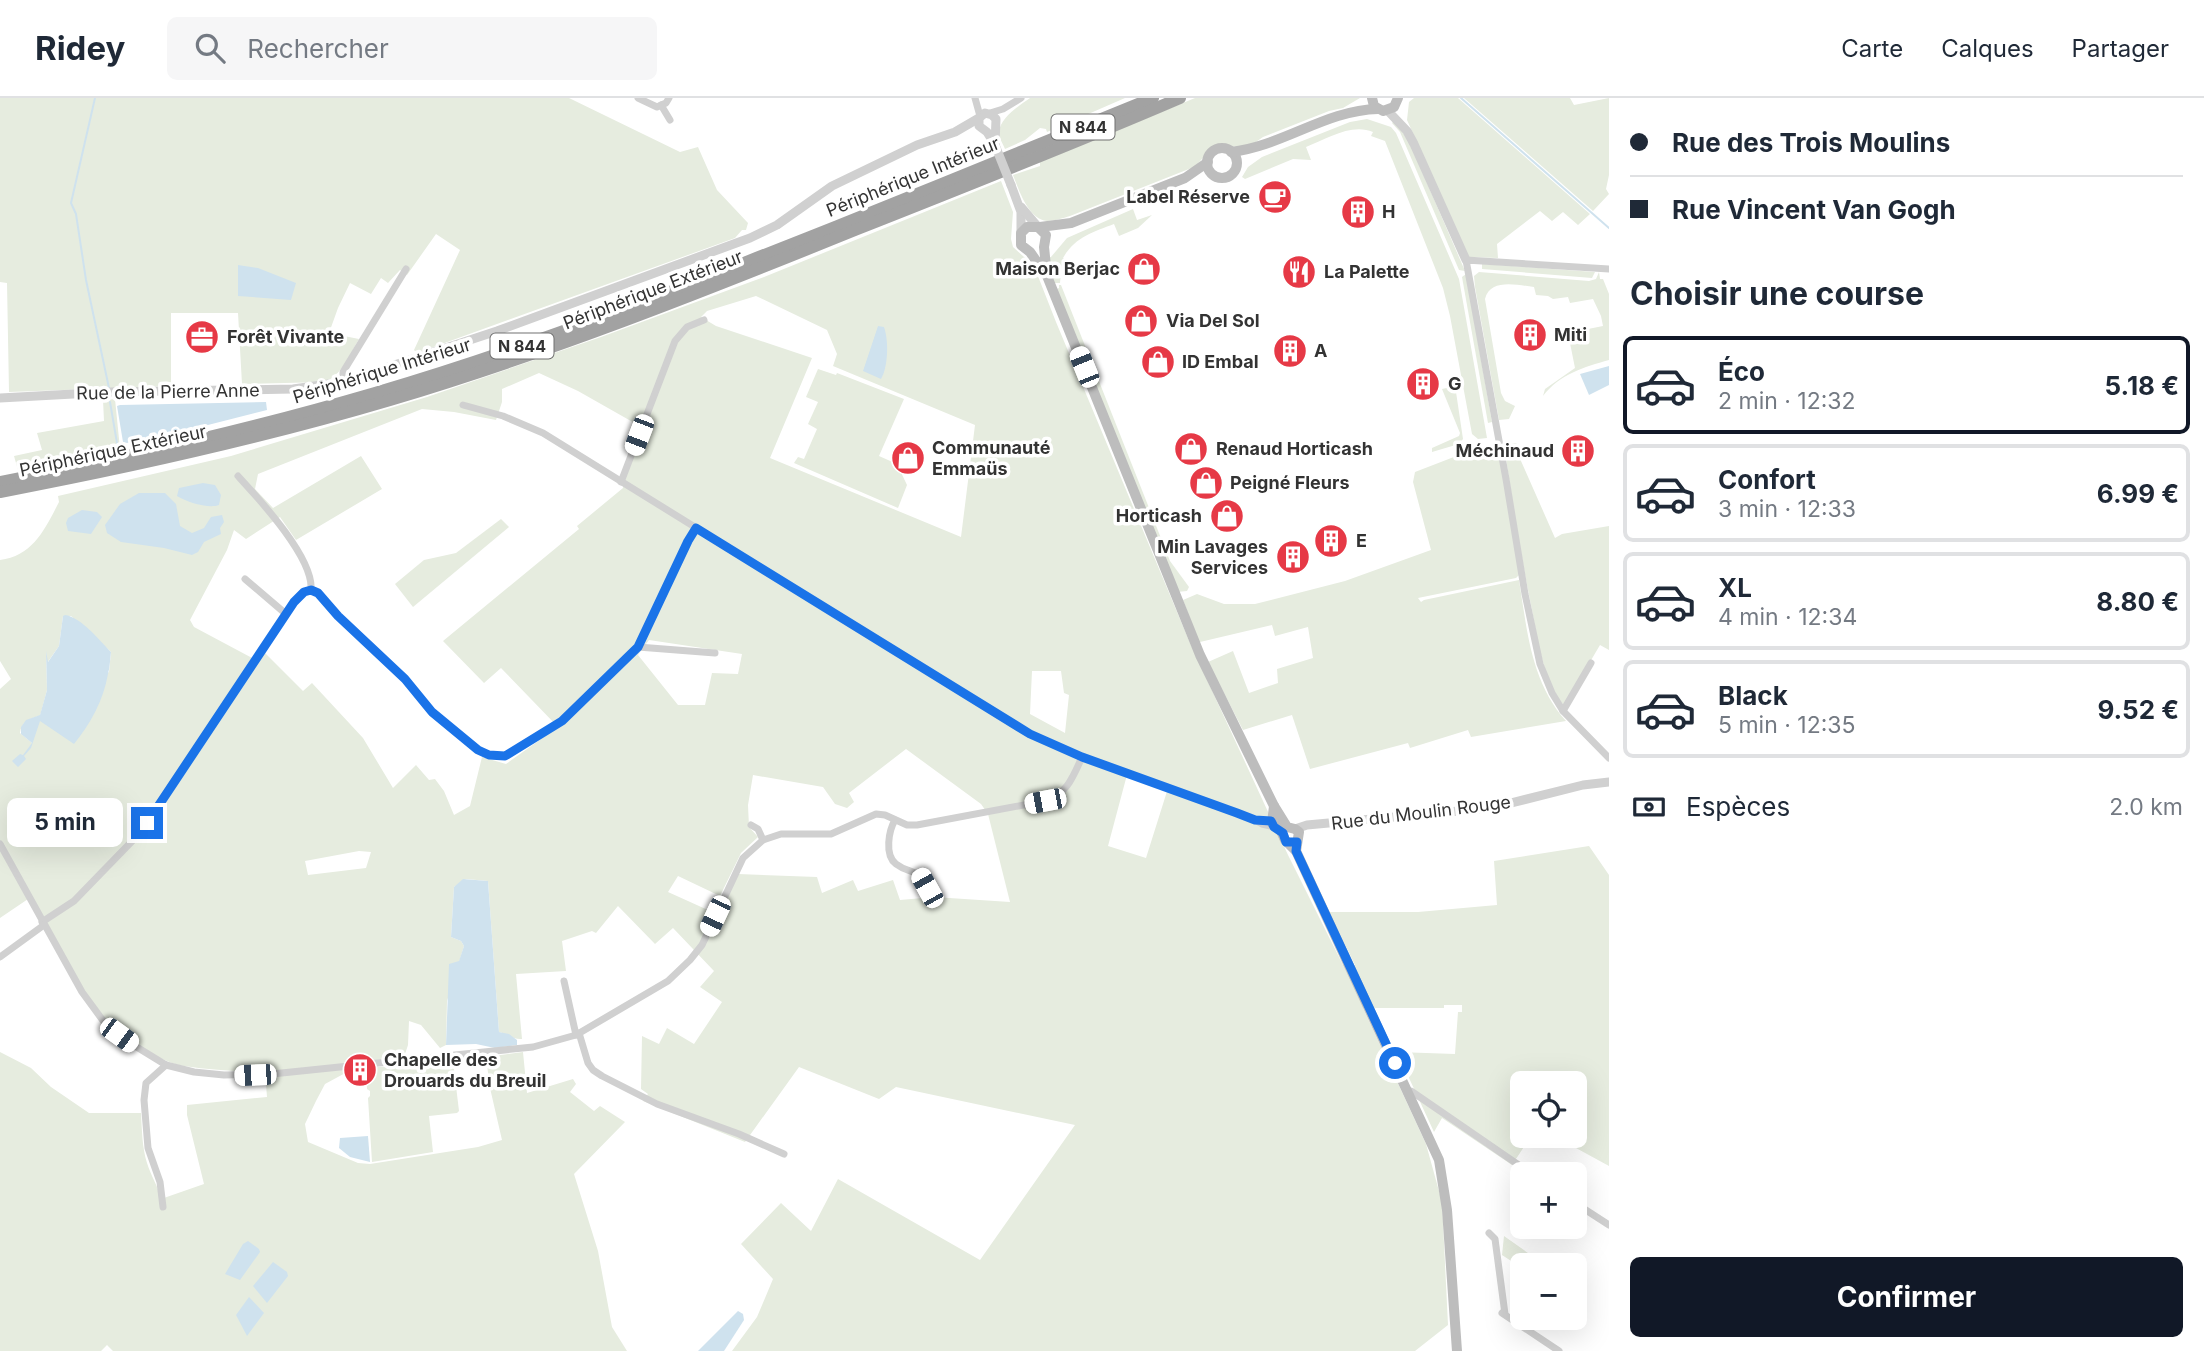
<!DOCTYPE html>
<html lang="fr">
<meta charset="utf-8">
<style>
:root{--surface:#fff;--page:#f6f6f7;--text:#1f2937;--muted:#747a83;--line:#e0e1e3;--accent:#111827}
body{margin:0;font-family:Inter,sans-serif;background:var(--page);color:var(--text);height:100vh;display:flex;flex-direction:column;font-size:26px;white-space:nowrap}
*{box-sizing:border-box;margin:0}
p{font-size:23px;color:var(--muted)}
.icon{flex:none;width:38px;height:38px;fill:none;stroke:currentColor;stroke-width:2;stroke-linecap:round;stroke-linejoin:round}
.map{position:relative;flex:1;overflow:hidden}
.side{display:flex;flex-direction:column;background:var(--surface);width:595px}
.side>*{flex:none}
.banner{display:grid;align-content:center;height:154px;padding:0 21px;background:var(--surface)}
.buttons{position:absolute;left:1510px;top:973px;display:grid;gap:14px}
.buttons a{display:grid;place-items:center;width:77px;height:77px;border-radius:10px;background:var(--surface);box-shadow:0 7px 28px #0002;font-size:35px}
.end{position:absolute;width:32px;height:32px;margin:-16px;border:9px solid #1a73e8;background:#fff;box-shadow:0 0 0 4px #fff}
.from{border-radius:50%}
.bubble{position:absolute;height:49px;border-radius:10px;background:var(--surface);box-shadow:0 7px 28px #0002;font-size:23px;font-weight:700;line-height:49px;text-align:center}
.car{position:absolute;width:21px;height:42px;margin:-21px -10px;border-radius:9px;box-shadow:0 0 5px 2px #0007;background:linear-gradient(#fff 24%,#345 0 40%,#fff 0 76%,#345 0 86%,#fff 0)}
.banner b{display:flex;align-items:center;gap:24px;height:66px;font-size:26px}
.banner b+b{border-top:2px solid var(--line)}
.banner i{width:18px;height:18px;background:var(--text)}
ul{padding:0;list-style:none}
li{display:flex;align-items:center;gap:21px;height:98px;margin:0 14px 10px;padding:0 7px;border:4px solid var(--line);border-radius:10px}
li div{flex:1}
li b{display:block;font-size:26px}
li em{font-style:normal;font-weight:700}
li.on{border-color:var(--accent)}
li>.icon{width:63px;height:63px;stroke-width:1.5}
h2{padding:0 21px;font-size:32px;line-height:84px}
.pay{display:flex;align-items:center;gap:18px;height:77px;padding:0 21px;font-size:26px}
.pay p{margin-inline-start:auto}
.button{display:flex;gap:14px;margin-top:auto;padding:14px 21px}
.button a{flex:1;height:80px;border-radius:10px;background:var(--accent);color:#fff;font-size:28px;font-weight:700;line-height:80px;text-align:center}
header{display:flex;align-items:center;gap:42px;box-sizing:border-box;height:98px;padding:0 35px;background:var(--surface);border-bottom:2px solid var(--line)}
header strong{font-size:33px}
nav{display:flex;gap:38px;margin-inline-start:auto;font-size:24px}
.search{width:490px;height:63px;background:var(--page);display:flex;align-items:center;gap:18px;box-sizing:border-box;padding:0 24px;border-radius:10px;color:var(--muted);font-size:26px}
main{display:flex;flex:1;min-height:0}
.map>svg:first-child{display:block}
.green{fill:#e6ecdf;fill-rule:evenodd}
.water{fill:#cfe2ee}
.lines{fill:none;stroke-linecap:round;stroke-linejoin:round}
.stream{stroke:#cfe2ee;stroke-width:2}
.minor{stroke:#d0d0d0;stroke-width:7}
.tertiary{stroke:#d0d0d0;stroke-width:9}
.secondary{stroke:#bdbdbd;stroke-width:10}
.trunk{stroke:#a2a2a2;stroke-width:12}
.tertiary-bridge{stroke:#d0d0d0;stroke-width:9}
.route{stroke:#1a73e8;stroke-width:9}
.labels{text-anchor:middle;stroke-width:7;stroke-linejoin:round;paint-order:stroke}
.shield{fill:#fff;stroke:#707070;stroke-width:2}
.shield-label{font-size:16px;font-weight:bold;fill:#333}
.street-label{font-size:18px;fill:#333;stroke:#fff}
.poi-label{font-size:18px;font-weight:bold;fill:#333;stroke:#fff;text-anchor:start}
</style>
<header>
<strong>Ridey</strong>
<div class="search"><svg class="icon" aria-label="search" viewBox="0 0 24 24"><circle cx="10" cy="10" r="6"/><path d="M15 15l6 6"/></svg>Rechercher</div>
<nav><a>Carte</a><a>Calques</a><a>Partager</a></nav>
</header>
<main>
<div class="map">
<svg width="1609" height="1253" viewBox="0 0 1609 1253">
<rect width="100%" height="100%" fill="#fff"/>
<g class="green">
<path d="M0,0H569L680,54L698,49L717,92L748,125L746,132H742L735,140L417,255L414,252L460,152L436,136L407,177L400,172L388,185L381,180L371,196L350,185L338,210L329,235L359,241C350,256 342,277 325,284L242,286L238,215H171V288L9,294L7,185L0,184Z"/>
<path d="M1030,0H1125L1047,34L1046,31L1040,30L1025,42L1005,51C1003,46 999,40 999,34C1000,20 1020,7 1030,0Z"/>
<path d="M1195,0H1360L1343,10L1329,13L1263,39L1253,46L1238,49L1217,46C1207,52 1203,62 1194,69L1070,118C1063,120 1054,123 1047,123C1028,121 1019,92 1013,77L1040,68V64Z"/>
<polygon points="1414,0 1458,0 1590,116 1578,127 1563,114 1552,123 1540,113 1497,146 1498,160 1469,159 1407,22 1409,4"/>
<polygon points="1464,0 1570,0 1574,7 1609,0 1609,77 1606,91 1609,96 1593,113"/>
<path d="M1367,21L1391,29L1396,35L1459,181L1487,340L1478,341L1472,336L1450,218L1443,190L1385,43L1371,38L1373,34C1351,25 1327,41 1306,49L1311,62L1293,61L1245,81L1242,79L1248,69L1262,59L1350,24Z"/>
<polygon points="1394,23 1408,41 1465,173 1459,172 1400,34 1392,25"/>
<path d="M1001,83L1013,114L1011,141L1013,149L1034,168L1056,224L1190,545L1288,757L1343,867H1355L1329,814H1418L1497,807L1494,763L1589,748L1609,777V1068L1554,1038H1575V985H1522V1038H1531L1512,1067L1442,1020L1434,1034L1397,954L1455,956L1458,914H1462V907H1444V910H1363L1426,1046L1442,1104L1448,1227L1415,1253H732L757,1219L773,1181L741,1146L781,1105L811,1133L838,1081L980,1162L1075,1027L896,989L879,1001L799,969L745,1044L643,1003L648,996L641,991L642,938L659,946L667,930L694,946L722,904L700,889L714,873L673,830L655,846L618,808L596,835L592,833L562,843L566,873L516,876L522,941C514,942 507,936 499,934L488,783L466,781L454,789L451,839L461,843L464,848L447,903L446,947L440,950L421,927L409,923L408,947L404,959L349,965V973L325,986L316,1003L305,1026L308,1044L358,1065L370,1066L478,1049L502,1042L490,990L486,959L523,954L527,995L573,981L576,986L570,994L594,1013L600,1008L625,1024L574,1076L598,1153L612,1229L627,1253H113L107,1247L101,1253H0V954L31,970L51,989L89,1015H141C142,1032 142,1049 147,1065C151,1078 158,1088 161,1101L204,1086L187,1017V1007L267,999L265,973C239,974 210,972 184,968C163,965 126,942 110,926C80,897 52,836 31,799L0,820V591L11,581L0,563V462C33,458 45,431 59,404L58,398L231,358L427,299L601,239L764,179ZM756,198L827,232L837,256L833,268L975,327L961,439L770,360L812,260L716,228L701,219L707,213ZM539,275L578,293L645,331L625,377L623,390L577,428L579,431L443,543L484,585L501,570L558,629L506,666L482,659L470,708L454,717L444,693L435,681L429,682L416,667L393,690L363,640L312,585L303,593L261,551L254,561L194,529L190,522L227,452L234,432L246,441L280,419L296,442L382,391L361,358L273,410L255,391L258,376L422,311L454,314L496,322L502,304V291ZM63,518H71L111,554L109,574L38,624L35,623L27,627L24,636L28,639L35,635L32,645L20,635C21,624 30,620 40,618L47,592L46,553L47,565L59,548ZM649,542L742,556L738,576L712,575L705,607H678L638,557ZM1032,573H1061L1064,595L1069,597L1065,635L1030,616ZM906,651L981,706L988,716L1010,804L934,799L900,802L893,782L858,793L853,782L822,795L817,779L738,776L719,817L668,794L678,778L720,798L741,755L758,739L749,729L748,707L753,677L823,689L835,706L847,710L854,704L849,695ZM1128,673L1169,687L1146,760L1108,748ZM359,753L371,754L366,770L308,777L305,763Z"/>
<path d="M1133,111L1137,122L1152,117L1138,130L1119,138L1114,126C1093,134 1075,139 1063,160L1067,164L1061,174L1060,185H1054L1047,160L1051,159L1067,140Z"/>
<polygon points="1482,166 1595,174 1592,180 1482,171"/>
<path d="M1479,174L1589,183L1596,181L1599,174L1600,181H1603L1609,196V262C1584,269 1560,276 1543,298L1545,291L1575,270L1568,235L1603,228L1601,218L1593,201L1570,205L1568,199L1553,201L1548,198L1536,197L1534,189C1517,187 1490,180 1485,201L1501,295L1505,303L1515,308L1509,321L1499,322L1475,189L1474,178Z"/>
<polygon points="1466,176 1492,324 1488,325 1462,179"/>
<polygon points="1059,187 1061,187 1170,463 1189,489 1187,493 1177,494 1057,191 1059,190"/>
<polygon points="818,271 836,277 837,275 904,301 879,358 897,366 907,387 898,410 794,365 798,359 804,361 817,331 808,326 818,304 806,299"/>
<polygon points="1451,289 1456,294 1463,341 1459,346 1432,354 1432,350 1459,338 1460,335 1442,291"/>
<polygon points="115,301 120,351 18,372 14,358 42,352 37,335 104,323 103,302"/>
<path d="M1516,345L1522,351L1517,354L1555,440L1562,436L1609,428V552L1600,547L1564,608C1542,579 1538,542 1531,507C1520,454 1512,400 1504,347Z"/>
<path d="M1498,348L1520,476L1516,480L1418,500L1421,504L1424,502L1519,482C1527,532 1531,584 1566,623L1471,639L1468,632L1410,650L1408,645L1310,671L1292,617L1243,632L1208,564L1233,553L1249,595L1278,585L1277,571L1313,560L1308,529L1275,538L1272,527L1200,544V547L1183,502L1197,496L1224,506H1255L1345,483L1431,452L1413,384L1415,374L1472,352Z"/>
<polygon points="501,421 509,429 413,509 395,486 424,462 456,455"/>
<polygon points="453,963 459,1013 457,1015 429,1018 433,1054 372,1064 368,1000 370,998 370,993 367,991 366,970"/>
<polygon points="1504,1138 1545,1167 1522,1167 1522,1170 1502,1157"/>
</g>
<g class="water">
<polygon points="238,167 258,170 296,185 291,202 238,198"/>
<path d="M878,228L884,229C889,243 888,269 881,281L863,273Z"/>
<polygon points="1609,268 1609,287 1589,297 1580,276"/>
<polygon points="266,304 267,312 204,328 127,345 123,344 117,308 120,307"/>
<path d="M203,385L215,387L221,397L219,407C209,411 186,404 177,398L179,390Z"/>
<polygon points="139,395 165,395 176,406 180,428 192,435 204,430 211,419 222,417 224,424 220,430 221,436 204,444 198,454 192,457 164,450 121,444 107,435 105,427 120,406"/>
<polygon points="82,412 97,414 102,419 91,436 68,433 66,425 68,420"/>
<path d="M65,517C81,519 99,542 111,554C110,561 110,569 108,576C103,603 91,625 74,646L40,623L31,650L24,658L26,661L18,669L12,663L20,656L23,657L32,645L21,636V629L26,622L40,617L47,592L46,553L48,564L59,548L63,518Z"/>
<polygon points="463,781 488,783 499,934 509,936 517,942 517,947 495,950 476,946 446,947 449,866 459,863 464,848 461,843 451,839 454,789"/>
<polygon points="368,1038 370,1064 350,1059 339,1050 340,1040"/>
<polygon points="248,1143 259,1151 260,1154 240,1182 225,1176 243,1146"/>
<polygon points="273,1164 287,1174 288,1178 267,1205 253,1188"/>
<polygon points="249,1199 264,1215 247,1238 236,1217"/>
<polygon points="738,1213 743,1216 744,1222 724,1253 698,1253"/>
</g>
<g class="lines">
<g class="stream">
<polyline points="95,0 71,105 76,116 86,182 109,290"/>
<polyline points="1461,0 1609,130"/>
<polyline points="110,304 117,345"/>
</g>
<g class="minor">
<polyline points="638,0 657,9 666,5 669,0"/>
<polyline points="975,0 980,18"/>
<polyline points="661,7 670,22"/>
<polyline points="990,15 1003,11 1021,0"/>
<polyline points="1609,171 1466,162 1506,381 1525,496 1540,566 1552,595 1563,613 1609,660"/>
<polyline points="343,284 343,274 406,171"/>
<polyline points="463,307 503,318 543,335 1029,636 1082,659 1255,722 1262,726 1274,729"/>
<path d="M238,378C259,401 314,460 311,492L318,495L338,518L405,581L432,614L478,652L490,657L505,658L562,623L638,549L688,443L696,430"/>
<polyline points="621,384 675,243 687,229 704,222"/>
<polyline points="245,481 286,516"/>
<polyline points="638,549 715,555"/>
<polyline points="1563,613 1591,565"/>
<path d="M895,722C889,732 884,757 896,766C912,778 913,766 927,790"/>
<polyline points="751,727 758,731 763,742"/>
<path d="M0,746L82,894L104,924L135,948L166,967L194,974L224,977L272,976L533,949L576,937L668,883L690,862L702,847L743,760L763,742L781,736H831L876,716L885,717L907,727H917L1045,703C1067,696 1073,679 1082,659"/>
<polyline points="42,824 74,803 138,737 294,504 304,494 311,492"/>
<polyline points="0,859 44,827"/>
<polyline points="564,883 576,937"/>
<polyline points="579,935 588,965 593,972 602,978 657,1006 739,1036 784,1056"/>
<polyline points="1408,993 1411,993 1532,1076"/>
<polyline points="1575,1105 1609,1127"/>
<polyline points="163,1109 160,1084 148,1050 144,1002 146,985 166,967"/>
<polyline points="1489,1135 1495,1141 1505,1216"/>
<polyline points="1502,1215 1559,1253"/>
</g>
<g class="tertiary">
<polyline points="1388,13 1407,33 1414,46 1466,162"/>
<polygon points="985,15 992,17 996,21 995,47 987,34 979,28 979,20"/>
<polyline points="1011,87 1021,114 1021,135"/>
<polyline points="1021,109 1038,129"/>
<polyline points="0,300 110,294 293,291 343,284 497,233 750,140 777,127 832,88 917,47 955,34 979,20"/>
<polyline points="1295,731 1307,727 1491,710 1583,687 1609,684"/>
</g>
<g class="secondary">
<polyline points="1372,0 1374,8 1383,13 1394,9 1398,0"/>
<circle cx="1222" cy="65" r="15"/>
<path d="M1231,54C1283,48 1326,12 1378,11"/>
<polyline points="1040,129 1071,125 1185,80 1208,64"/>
<polyline points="1047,178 1044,149 1046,137 1038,129 1027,129 1021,135 1021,147 1030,154 1047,178 1200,557 1274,708 1272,725 1280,731 1285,742 1296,753"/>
<polyline points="1274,708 1287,729 1295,731 1299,734 1296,753 1439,1062 1447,1112 1457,1253"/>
</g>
<g class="trunk">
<path d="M0,384C126,360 252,331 375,295C532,249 684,189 835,129C941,86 1047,44 1153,0"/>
<path d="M0,394C131,369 262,340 390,302C548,255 702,194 855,132C964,89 1073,46 1180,0"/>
</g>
<polyline class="tertiary-bridge" points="995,47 1011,87"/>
</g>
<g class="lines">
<polyline class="route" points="147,725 294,504 304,494 311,492 318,495 338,518 405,581 432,614 478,652 489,657 505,658 562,623 638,549 688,443 696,430 1030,636 1082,659 1237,715 1255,722 1271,723 1274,729 1283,735 1286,744 1297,744 1296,753 1395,965"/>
</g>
<defs>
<g id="cafe-disc" transform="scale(1.75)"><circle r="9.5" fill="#e63946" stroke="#fff"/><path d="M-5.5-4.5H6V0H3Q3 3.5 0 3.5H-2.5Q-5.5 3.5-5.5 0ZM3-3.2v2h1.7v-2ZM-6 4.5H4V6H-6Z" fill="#fff"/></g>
<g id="building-disc" transform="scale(1.75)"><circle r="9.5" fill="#e63946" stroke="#fff"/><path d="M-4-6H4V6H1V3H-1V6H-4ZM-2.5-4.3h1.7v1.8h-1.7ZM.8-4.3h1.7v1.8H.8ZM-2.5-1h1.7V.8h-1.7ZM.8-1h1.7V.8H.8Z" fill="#fff"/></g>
<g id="shop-disc" transform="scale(1.75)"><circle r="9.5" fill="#e63946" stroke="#fff"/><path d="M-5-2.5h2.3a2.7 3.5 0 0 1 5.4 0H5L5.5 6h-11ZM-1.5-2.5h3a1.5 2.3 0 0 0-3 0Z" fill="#fff"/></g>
<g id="restaurant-disc" transform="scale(1.75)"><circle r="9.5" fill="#e63946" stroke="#fff"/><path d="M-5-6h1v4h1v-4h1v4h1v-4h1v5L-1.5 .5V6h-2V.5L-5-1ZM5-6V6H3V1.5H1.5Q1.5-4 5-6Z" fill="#fff"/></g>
<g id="office-disc" transform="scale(1.75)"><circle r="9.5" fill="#e63946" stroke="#fff"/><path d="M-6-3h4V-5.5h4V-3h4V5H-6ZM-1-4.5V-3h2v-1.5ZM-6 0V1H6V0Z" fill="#fff"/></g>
</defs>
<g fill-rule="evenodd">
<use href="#cafe-disc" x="1275" y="99"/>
<use href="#building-disc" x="1358" y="114"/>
<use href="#shop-disc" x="1144" y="171"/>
<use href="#restaurant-disc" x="1299" y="174"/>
<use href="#shop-disc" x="1141" y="223"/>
<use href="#building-disc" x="1530" y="237"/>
<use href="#office-disc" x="202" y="239"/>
<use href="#building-disc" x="1290" y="253"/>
<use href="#shop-disc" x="1158" y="264"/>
<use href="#building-disc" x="1423" y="286"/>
<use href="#shop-disc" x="1191" y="351"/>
<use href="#building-disc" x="1578" y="353"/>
<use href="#shop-disc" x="908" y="360"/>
<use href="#shop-disc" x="1206" y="385"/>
<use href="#shop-disc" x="1227" y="418"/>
<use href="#building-disc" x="1331" y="443"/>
<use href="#building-disc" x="1293" y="459"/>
<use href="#building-disc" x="360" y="972"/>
</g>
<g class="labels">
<g class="shield">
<rect x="1051.5" y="16.5" width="63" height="25" rx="5"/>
<rect x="490.5" y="235.5" width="63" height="25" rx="5"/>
</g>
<g class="shield-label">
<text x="1083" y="35">N 844</text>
<text x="522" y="254">N 844</text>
</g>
<g class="street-label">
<text transform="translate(913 79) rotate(-22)" y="6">Périphérique Intérieur</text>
<text transform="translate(653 192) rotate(-21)" y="6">Périphérique Extérieur</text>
<text transform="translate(382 273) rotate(-17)" y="6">Périphérique Intérieur</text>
<text transform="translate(168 294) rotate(-1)" y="6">Rue de la Pierre Anne</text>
<text transform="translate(113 353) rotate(-12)" y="6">Périphérique Extérieur</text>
<text transform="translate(1421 715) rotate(-7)" y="6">Rue du Moulin Rouge</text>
</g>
<g class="poi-label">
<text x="1250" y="105" text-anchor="end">Label Réserve</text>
<text x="1382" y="120">H</text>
<text x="1120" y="177" text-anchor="end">Maison Berjac</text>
<text x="1324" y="180">La Palette</text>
<text x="1166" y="229">Via Del Sol</text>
<text x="1554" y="243">Miti</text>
<text x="227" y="245">Forêt Vivante</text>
<text x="1314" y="259">A</text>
<text x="1182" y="270">ID Embal</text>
<text x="1448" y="292">G</text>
<text x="932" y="356">Communauté<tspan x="932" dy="21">Emmaüs</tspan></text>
<text x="1216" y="357">Renaud Horticash</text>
<text x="1554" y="359" text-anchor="end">Méchinaud</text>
<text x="1230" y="391">Peigné Fleurs</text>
<text x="1202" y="424" text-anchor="end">Horticash</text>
<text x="1356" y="449">E</text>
<text x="1268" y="455" text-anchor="end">Min Lavages<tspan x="1268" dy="21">Services</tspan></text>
<text x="384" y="968">Chapelle des<tspan x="384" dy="21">Drouards du Breuil</tspan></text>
</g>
</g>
</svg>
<div class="buttons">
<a><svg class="icon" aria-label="locate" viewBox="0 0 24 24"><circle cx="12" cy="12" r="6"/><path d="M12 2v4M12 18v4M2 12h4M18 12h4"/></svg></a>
<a>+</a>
<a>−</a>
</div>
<i class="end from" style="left:1395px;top:965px"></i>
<i class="end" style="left:147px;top:725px"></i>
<div class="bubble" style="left:7px;top:700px;width:116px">5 min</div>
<i class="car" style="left:1084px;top:269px;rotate:338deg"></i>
<i class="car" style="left:639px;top:337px;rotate:201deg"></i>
<i class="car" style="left:1045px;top:703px;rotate:259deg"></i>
<i class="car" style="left:927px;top:790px;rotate:331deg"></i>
<i class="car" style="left:715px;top:818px;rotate:205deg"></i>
<i class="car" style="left:119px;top:937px;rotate:126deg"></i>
<i class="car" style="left:255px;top:977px;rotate:268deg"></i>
</div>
<section class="side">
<div class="banner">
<b><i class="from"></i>Rue des Trois Moulins</b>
<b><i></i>Rue Vincent Van Gogh</b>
</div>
<h2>Choisir une course</h2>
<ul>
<li class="on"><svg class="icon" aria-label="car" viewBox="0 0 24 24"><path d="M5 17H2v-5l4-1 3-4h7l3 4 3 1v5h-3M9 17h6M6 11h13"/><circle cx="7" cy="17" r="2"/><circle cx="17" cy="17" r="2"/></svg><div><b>Éco</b><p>2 min · 12:32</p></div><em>5.18 €</em></li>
<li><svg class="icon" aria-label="car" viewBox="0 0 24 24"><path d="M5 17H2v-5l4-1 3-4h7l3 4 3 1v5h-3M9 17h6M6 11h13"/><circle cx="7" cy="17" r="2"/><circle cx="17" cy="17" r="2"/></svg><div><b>Confort</b><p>3 min · 12:33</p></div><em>6.99 €</em></li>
<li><svg class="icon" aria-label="car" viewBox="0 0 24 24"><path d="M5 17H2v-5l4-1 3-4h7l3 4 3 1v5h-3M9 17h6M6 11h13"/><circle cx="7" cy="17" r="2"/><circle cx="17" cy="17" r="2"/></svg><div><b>XL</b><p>4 min · 12:34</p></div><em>8.80 €</em></li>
<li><svg class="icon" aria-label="car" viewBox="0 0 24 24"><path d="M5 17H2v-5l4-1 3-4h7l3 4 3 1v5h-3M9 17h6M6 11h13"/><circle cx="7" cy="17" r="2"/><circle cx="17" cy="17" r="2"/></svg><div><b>Black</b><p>5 min · 12:35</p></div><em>9.52 €</em></li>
</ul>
<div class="pay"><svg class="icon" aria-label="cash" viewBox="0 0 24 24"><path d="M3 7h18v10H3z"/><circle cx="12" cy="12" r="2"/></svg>Espèces<p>2.0 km</p></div>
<div class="button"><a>Confirmer</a></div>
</section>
</main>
